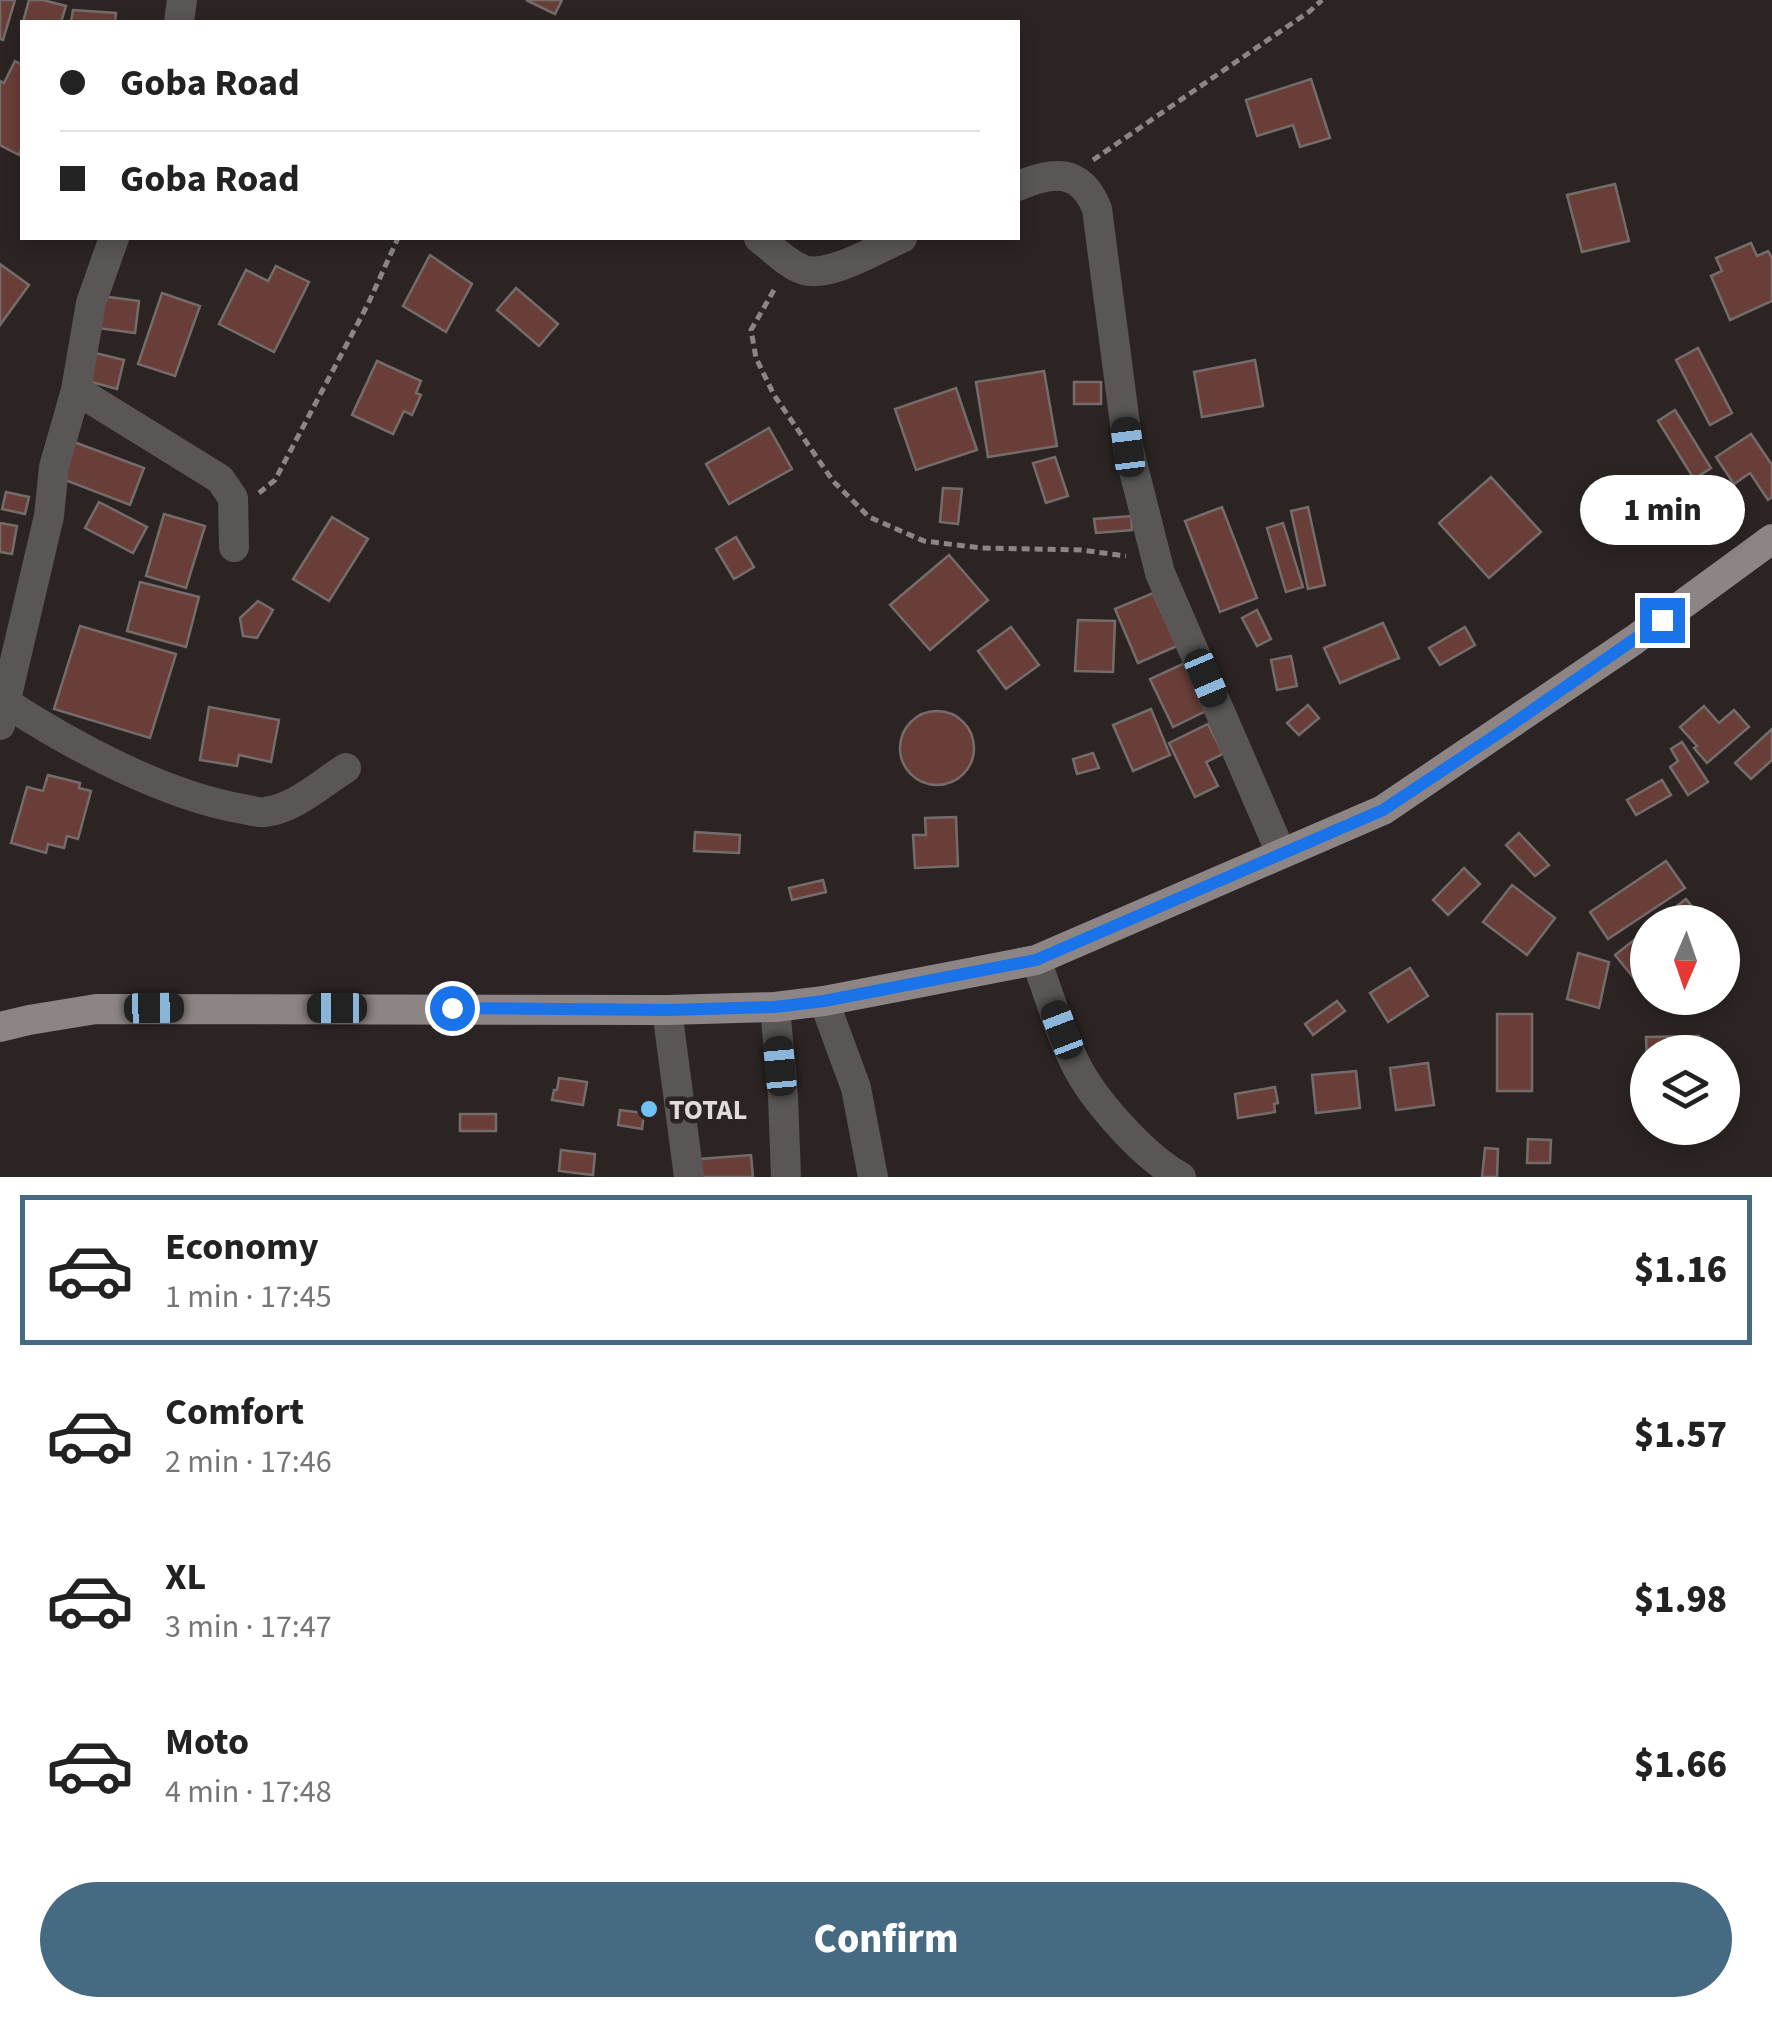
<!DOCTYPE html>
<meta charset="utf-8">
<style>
:root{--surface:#fff;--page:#f6f6f6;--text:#222;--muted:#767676;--line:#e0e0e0;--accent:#466a81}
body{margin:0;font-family:"Source Sans 3",sans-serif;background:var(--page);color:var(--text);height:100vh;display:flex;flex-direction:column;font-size:38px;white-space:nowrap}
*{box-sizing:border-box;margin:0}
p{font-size:32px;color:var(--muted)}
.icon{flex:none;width:55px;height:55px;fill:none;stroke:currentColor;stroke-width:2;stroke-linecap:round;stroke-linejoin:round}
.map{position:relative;height:1177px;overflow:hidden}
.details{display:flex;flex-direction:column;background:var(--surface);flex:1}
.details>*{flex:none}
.top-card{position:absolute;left:20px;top:20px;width:1000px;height:220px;border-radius:0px;box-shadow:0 5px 15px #0003;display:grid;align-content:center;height:220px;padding:0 40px;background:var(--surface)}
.needle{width:65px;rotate:182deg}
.buttons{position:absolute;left:1630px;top:905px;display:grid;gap:20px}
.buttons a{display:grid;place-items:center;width:110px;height:110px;border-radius:50%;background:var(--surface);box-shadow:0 5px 15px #0003;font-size:50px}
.end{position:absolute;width:45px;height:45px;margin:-22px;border:12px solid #1a73e8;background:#fff;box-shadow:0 0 0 5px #fff}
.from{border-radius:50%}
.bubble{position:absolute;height:70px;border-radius:35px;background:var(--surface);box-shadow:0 5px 15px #0003;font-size:32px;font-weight:800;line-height:70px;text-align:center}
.car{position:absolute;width:30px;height:60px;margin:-30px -15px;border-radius:12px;box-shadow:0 0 8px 2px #0007;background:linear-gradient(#222 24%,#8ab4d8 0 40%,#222 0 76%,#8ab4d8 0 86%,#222 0)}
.top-card b{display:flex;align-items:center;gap:35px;height:95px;font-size:38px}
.top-card b+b{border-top:2px solid var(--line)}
.top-card i{width:25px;height:25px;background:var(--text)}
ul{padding:18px 0 0;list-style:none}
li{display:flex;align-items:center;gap:30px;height:150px;margin:0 20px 15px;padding:0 20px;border:5px solid transparent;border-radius:0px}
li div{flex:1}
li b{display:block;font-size:38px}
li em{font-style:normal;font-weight:800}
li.on{border-color:var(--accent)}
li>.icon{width:90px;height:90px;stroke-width:1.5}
.button{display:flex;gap:20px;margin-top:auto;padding:20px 40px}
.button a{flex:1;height:115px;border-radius:60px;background:var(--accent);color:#fff;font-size:40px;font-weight:800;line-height:115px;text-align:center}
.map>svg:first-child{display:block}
.building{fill:#693e38;stroke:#746c6a;stroke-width:2.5}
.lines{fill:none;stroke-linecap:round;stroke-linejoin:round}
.path{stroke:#8b8685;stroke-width:5;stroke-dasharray:8 5;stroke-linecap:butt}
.minor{stroke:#595655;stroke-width:30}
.major{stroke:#8c8584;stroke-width:30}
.route{stroke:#1a73e8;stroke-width:12}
.poi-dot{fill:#71c1f5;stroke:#2b2423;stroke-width:4}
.labels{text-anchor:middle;stroke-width:9;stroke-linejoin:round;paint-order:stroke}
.poi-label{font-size:28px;font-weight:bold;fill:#e1dcdc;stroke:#2b2423;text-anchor:start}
</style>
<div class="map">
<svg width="1772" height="1177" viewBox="0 0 1772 1177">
<rect width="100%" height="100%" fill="#2b2423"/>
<g class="building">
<polygon points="0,0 15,0 3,40 0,39"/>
<polygon points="29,0 43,0 66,6 61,22 23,22"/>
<polygon points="526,0 562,0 555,14"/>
<polygon points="73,10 116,13 115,22 71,22"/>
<polygon points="15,61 22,65 22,147 19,155 0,145 0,81 4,83"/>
<polygon points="1311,79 1330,138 1300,147 1293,125 1257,136 1246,100"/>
<polygon points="1615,184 1629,241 1582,252 1567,195"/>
<polygon points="1751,243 1757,256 1768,251 1772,258 1772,301 1730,320 1711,276 1722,271 1716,258"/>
<polygon points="430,255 472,284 446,332 403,306"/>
<polygon points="0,264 29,285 0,325"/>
<polygon points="276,266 309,282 274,352 219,324 246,270 268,281"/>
<polygon points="516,288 558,324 539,346 497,310"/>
<polygon points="162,293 200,306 175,376 138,364"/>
<polygon points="102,296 139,301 135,333 98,328"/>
<polygon points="1698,348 1732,413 1710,425 1676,360"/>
<polygon points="91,352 124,360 117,389 84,380"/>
<polygon points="1255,360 1263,406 1202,417 1194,372"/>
<polygon points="377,361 421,381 416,393 421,395 412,415 404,411 393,434 352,415"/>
<polygon points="1044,371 1057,446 988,457 976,382"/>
<rect x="1074" y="382" width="27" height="22"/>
<polygon points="956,388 977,450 916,470 895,409"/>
<polygon points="1675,410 1711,468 1694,479 1658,421"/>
<polygon points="769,428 792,469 729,504 706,464"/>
<polygon points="1751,434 1772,465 1772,497 1768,500 1750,473 1734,484 1716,457"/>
<polygon points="74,442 144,468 130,505 60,478"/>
<polygon points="1055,457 1068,496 1046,503 1033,463"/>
<polygon points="1491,477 1541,532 1489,578 1439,523"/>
<polygon points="943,488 962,489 958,524 940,522"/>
<polygon points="6,492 29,497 25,514 2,509"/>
<polygon points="99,502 147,527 133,553 85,528"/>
<polygon points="1222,507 1257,598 1220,612 1185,521"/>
<polygon points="1308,507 1325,585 1308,589 1291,511"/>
<polygon points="164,514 205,526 186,588 146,576"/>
<polygon points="1131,516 1132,530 1096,533 1094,519"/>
<polygon points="332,517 368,539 329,601 293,579"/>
<polygon points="0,523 17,526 12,554 0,552"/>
<polygon points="1283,523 1303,587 1286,592 1267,528"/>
<polygon points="736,537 754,567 734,579 716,549"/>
<polygon points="949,555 988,600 930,650 890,605"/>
<polygon points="140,582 199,597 186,647 127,631"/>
<polygon points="1153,593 1177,646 1138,663 1115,609"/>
<polygon points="258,601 273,610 257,638 243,636 240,618"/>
<polygon points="1257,610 1271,639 1257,646 1242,618"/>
<polygon points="1078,620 1115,621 1113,672 1075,671"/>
<polygon points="1383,623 1399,658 1340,683 1324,648"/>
<polygon points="80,626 176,654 150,738 54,709"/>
<polygon points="1011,627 1039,665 1006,689 978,651"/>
<polygon points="1465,627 1475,645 1440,665 1429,648"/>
<polygon points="1291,656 1297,686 1277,690 1271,660"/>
<polygon points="1185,663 1208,710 1173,727 1150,679"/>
<polygon points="1308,705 1319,718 1299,735 1287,723"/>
<polygon points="1704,706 1719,723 1734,710 1749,727 1707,763 1694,748 1697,746 1680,727"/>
<polygon points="209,707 279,720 271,762 239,755 237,766 200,760"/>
<polygon points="1151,709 1170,755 1133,771 1113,725"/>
<circle cx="937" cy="748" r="37"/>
<polygon points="1208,724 1223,754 1206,762 1218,786 1195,797 1169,743"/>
<polygon points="1772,729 1772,760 1751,779 1735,763"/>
<polygon points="1682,742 1708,782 1688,795 1670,767 1678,761 1671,749"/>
<polygon points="1093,753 1099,768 1077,774 1073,759"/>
<polygon points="48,775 80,783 79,788 91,791 78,839 67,836 64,848 48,844 46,853 11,843 27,787 43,791"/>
<polygon points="1662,780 1671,795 1636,815 1627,800"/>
<polygon points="956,817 958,866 915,868 913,835 926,835 925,818"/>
<polygon points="695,832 740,835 739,853 694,851"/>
<polygon points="1519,833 1549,865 1535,876 1506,845"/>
<polygon points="1666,861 1685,888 1608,939 1590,912"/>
<polygon points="1464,868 1480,884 1448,915 1433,900"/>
<polygon points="823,880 826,892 792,900 789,888"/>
<polygon points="1512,885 1555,918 1527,955 1483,922"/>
<polygon points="1686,899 1704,921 1701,922 1656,922"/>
<polygon points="1648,929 1648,966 1633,977 1615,955"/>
<polygon points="1578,953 1609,962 1599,1008 1567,999"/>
<polygon points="1410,968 1428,996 1388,1022 1370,993"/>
<polygon points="1337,1001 1345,1011 1313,1035 1305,1024"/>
<rect x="1497" y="1014" width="35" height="77"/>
<polygon points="1699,1036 1700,1052 1648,1052 1647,1062 1646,1037"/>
<polygon points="1428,1063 1434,1105 1396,1110 1390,1068"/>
<polygon points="1356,1071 1360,1108 1316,1113 1312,1075"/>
<polygon points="559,1078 587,1082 583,1105 552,1100 554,1090 557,1090"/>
<polygon points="1275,1087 1278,1103 1274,1104 1275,1112 1238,1118 1235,1094"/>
<polygon points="620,1110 644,1113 642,1129 618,1125"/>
<rect x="460" y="1114" width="36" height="17"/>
<polygon points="1528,1139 1551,1140 1550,1163 1527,1163"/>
<polygon points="1485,1148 1498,1149 1497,1177 1482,1177"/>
<polygon points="561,1150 595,1154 593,1175 559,1171"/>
<polygon points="751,1155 753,1177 701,1177 700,1159"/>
</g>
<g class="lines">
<g class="path">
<polyline points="1093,160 1310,11 1322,0"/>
<polyline points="774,290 751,330 756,358 774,395 833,481 869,517 924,541 982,548 1081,550 1126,556"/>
<polyline points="259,493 275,480 368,304 398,238"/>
</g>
<g class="minor">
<polyline points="179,22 182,0"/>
<path d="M1018,186C1053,171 1081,168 1097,209L1128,447L1160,573L1281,853"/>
<path d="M759,238C772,248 788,265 804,270C830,278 878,248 902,238"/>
<polyline points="76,390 220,479 233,498 234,547"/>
<path d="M5,702C71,745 165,796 243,809C250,810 258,813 265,812C294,809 322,783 346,768"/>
<polyline points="0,725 49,516 54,467 76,390 91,303 114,238"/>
<path d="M1036,960C1049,994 1059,1031 1075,1063C1093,1100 1145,1158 1181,1177"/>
<polyline points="824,1001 856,1088 873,1177"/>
<polyline points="775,1007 783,1096 786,1177"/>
<polyline points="667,1010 689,1177"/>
</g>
<polyline class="major" points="0,1027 29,1020 96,1009 667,1010 775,1007 824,1001 1036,960 1383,810 1634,640 1772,539"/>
</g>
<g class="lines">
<polyline class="route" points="452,1008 667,1010 775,1007 824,1001 1036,960 1383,810 1508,727 1662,620"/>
</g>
<circle class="poi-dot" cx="649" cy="1109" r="10"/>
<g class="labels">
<g class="poi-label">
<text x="669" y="1119">TOTAL</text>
</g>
</g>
</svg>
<div class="buttons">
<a><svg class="needle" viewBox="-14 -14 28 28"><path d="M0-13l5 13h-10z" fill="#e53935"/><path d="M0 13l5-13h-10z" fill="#767676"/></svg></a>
<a><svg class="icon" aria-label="layers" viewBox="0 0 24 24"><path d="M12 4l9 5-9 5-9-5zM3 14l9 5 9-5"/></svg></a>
</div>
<i class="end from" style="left:452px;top:1008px"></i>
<i class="end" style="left:1662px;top:620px"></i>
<div class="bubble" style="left:1580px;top:475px;width:165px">1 min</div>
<i class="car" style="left:1128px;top:447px;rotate:353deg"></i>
<i class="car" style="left:1206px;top:678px;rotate:157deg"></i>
<i class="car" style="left:154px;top:1008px;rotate:89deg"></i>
<i class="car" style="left:337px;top:1008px;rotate:270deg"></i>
<i class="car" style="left:1062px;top:1030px;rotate:339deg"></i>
<i class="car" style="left:780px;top:1066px;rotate:355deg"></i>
<div class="top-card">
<b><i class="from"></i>Goba Road</b>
<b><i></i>Goba Road</b>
</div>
</div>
<section class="details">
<ul>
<li class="on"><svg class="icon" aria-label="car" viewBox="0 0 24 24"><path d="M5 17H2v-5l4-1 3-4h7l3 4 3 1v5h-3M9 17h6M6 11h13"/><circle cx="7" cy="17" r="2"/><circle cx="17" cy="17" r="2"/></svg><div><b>Economy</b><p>1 min · 17:45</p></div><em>$1.16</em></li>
<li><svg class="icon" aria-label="car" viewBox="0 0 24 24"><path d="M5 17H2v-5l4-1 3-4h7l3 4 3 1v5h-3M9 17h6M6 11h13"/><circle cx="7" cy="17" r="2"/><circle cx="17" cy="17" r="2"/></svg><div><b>Comfort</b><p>2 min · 17:46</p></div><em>$1.57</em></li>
<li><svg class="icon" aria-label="car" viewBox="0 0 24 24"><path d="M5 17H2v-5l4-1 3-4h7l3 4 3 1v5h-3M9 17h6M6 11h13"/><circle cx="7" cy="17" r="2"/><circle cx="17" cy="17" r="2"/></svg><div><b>XL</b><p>3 min · 17:47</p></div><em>$1.98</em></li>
<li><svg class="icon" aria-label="car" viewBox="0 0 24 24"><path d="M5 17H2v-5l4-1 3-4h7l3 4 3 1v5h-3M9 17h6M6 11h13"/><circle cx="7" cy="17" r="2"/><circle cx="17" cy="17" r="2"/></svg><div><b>Moto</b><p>4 min · 17:48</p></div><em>$1.66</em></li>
</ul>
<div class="button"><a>Confirm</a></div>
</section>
